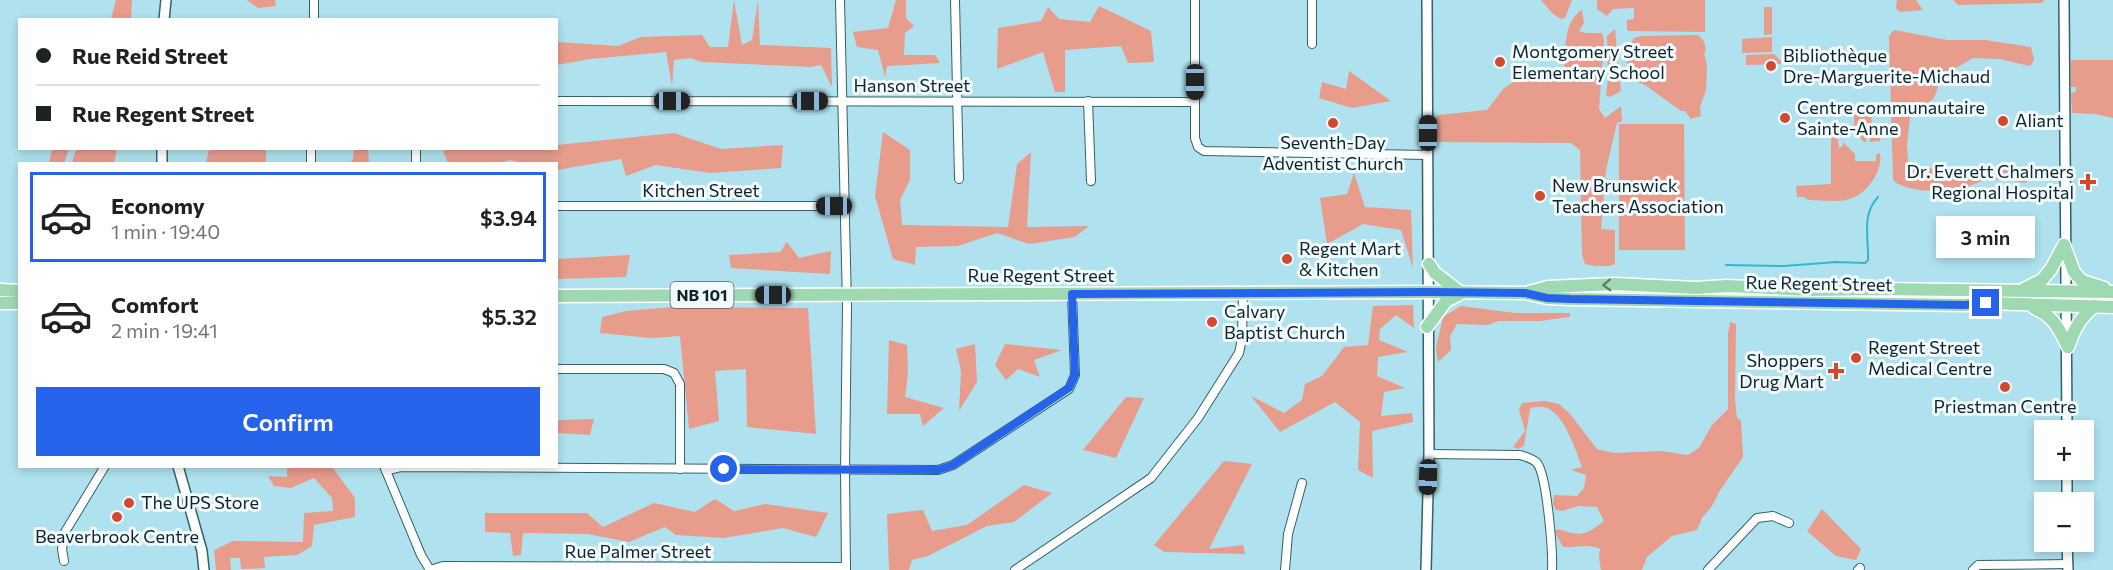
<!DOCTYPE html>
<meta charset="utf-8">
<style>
:root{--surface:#fff;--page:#f2f2f2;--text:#202124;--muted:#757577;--line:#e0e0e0;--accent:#2563eb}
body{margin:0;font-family:Commissioner,sans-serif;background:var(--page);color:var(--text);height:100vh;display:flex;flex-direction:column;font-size:22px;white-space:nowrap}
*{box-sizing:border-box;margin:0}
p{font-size:20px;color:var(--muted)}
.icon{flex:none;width:33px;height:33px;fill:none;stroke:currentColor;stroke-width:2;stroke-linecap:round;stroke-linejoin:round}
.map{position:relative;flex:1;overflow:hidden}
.details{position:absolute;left:18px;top:162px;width:540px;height:306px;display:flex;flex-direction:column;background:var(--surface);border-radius:0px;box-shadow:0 3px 9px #0003}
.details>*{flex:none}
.hud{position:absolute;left:18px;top:18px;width:540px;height:132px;border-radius:0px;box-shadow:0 3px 9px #0003;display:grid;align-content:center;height:132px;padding:0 18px;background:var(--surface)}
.fabs{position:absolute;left:2034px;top:420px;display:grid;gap:12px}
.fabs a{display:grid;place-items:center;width:60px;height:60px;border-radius:0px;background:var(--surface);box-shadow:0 3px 9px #0003;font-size:30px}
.end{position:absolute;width:27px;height:27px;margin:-14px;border:8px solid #2563eb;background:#fff;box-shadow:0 0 0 3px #fff}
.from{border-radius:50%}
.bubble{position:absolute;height:42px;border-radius:0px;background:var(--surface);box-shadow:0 3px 9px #0003;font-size:20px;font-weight:600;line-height:42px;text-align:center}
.car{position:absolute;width:18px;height:36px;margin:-18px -9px;border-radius:8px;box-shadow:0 0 4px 2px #0007;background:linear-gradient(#222 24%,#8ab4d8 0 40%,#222 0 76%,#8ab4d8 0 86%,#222 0)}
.hud b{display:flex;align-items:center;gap:21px;height:57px;font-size:22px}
.hud b+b{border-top:2px solid var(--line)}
.hud i{width:15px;height:15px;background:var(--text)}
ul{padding:10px 0 0;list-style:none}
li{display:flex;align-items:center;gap:18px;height:90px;margin:0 12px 9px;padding:0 6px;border:3px solid transparent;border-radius:0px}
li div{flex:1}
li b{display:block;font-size:22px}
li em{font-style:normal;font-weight:600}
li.selected{border-color:var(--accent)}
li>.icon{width:54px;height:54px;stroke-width:1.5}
.cta{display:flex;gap:12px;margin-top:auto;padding:12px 18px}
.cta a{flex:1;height:69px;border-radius:0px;background:var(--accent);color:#fff;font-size:24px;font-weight:600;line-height:69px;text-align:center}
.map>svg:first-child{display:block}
.green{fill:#e79c8c}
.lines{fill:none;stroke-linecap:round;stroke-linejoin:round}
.stream{stroke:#33b7ce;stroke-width:2}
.minor-casing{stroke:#32636c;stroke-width:10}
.tertiary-casing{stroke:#32636c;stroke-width:12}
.primary-casing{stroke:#fff;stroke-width:15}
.minor{stroke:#fff;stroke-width:8}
.tertiary{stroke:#fff;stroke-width:9}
.primary{stroke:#9ed9b2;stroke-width:12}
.oneway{stroke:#567e6d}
.route{stroke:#2563eb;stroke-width:8}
.poi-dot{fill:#d4482f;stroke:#f1fbfd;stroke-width:2}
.labels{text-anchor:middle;stroke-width:6;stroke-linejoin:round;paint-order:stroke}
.shield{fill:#f1fbfd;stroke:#536468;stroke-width:1.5}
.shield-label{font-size:16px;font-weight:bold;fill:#0f2328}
.poi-label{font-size:18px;fill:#0f2328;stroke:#f1fbfd;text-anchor:start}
.street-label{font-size:18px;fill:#0f2328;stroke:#f1fbfd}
</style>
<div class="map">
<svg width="2113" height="570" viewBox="0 0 2113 570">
<rect width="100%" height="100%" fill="#afe2ee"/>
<g class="green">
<polygon points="116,0 132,0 131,19 111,19"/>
<polygon points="247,0 275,0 276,6 258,8"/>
<polygon points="734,0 742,45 752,40 758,0 760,45 831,48 832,87 821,65 811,67 701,62 691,58 674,60 672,86 666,52 590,59 557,65 557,42 618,46 641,37 702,35 710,47 728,47"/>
<polygon points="896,0 906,0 906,18 914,26 905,33 904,55 935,55 940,63 887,66 885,77 878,50 857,47 853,32 888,28"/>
<polygon points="1541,0 1572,0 1565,18 1561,19 1553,14"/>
<polygon points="1597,0 1705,0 1705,32 1629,31 1627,30 1627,20 1634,19 1634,8 1613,9 1607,16 1597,9"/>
<polygon points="1897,0 1916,0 1923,10 1900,12 1896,8"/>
<polygon points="1953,0 2044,0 2042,3 1958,5"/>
<polygon points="1099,6 1151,31 1154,62 1128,63 1121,46 1065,50 1065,92 1055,92 1043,52 997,69 998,28 1041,21 1048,7 1059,19 1090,22"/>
<polygon points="1764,7 1772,7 1772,34 1764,35"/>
<path d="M1582,10L1584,23L1579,31L1587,33H1602L1604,41L1599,109L1605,118L1621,106L1622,121L1617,123L1606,170L1601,229L1615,230V264L1609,266H1595L1585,264L1582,255L1580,150L1571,143L1439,142L1436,138L1435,118L1439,115L1487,110L1504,88L1525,75L1550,76L1564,69C1566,50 1563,21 1582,10Z"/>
<polygon points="1615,29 1621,91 1610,97 1606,95 1608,79 1607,36"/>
<path d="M1894,30L1947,40H1985L2031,47L2034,60L2030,66L2000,59L1973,58L1942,76L1934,98L1910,118L1907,145L1908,162L1925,168L2021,170L2030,177L2026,183C2013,181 1997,178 1984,181C1976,182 1969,187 1962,189C1947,193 1903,192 1893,180L1889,36Z"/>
<path d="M1698,35L1704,41L1706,50L1704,53L1707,65L1706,90L1700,107L1701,116L1691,119L1685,111H1681L1645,85L1633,80C1625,62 1625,56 1634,38L1641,36Z"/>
<polygon points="1772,37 1772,52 1742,53 1742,39"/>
<polygon points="1774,54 1781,61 1781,64 1746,65 1746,55"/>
<polygon points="2072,60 2113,60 2113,118 2095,114 2072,113 2071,93 2076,92 2076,87 2071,87 2071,62"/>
<polygon points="1349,71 1391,101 1352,108 1319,98 1322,82 1346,89"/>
<polygon points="1853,107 1871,107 1872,132 1881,134 1880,141 1870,142 1870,137 1866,137 1866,142 1864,142 1855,132"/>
<polygon points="1619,124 1684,124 1685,250 1619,250"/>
<polygon points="883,132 910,150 910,180 900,200 902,225 1008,227 1017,164 1031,152 1027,227 1089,226 1075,237 1029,244 997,233 958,246 916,247 915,265 893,259 875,196"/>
<polygon points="674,133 721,149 783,145 781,168 710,173 656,165 626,176 621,159 557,170 556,164 520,163 510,160 500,163 448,163 443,151 448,148 556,148 557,145"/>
<path d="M1831,135L1838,140L1839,148L1843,146V142L1855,154V161H1876V155L1880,153C1883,172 1866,196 1846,200C1835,202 1820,200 1808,200L1804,197H1797L1796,186L1831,184Z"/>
<polygon points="52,149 69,149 64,163 49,163"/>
<polygon points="76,149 117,149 114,163 72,163"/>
<polygon points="209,149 266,149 266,163 206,163"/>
<polygon points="354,149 368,149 369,163 350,163 353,159"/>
<polygon points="1354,173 1365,207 1411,210 1413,268 1401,230 1363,224 1327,244 1320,198 1347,194"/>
<polygon points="787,242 799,258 831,251 830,274 731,268 729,255 780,252"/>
<polygon points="630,255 626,277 557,279 557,259"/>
<polygon points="1413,305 1414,328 1396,315 1380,329 1379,340 1408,352 1378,357 1377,376 1405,388 1384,392 1381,416 1412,413 1413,422 1372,431 1373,478 1358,470 1360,422 1335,402 1280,432 1251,396 1284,413 1302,400 1305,384 1322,376 1344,347 1368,345 1373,306"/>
<polygon points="1461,306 1515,313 1570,313 1570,317 1539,321 1498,321 1488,325 1457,324 1450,336 1451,350 1438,362 1436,348 1443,317"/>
<polygon points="674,307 808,308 816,434 747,427 746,369 715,371 719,421 689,429 680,336 651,338 600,333 602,317 626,311"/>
<path d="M1730,322L1736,324L1735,400L1737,418L1741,420L1743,457L1719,492L1712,506L1702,518L1697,530L1672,536L1647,557L1642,570H1601L1599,558L1600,549C1589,543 1576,548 1563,547L1554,531L1559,529C1580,537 1587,535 1604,521L1597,507L1578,506L1562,511L1556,510L1553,504L1554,495L1577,496L1584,488L1586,475L1571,470L1582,467C1574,446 1559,395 1530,409L1524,446L1518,449L1513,447L1525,431L1519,410L1522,403L1545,401L1559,404L1570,414L1597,449L1614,453L1662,451L1688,455L1699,448L1712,425L1728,409V334Z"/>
<polygon points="889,340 907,345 908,373 905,397 944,408 923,426 920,414 887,414"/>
<polygon points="975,344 977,382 959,411 961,371 956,349"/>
<polygon points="1005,344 1062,350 1034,360 1040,377 1018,369 1006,380 995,365"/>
<polygon points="1126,397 1144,398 1116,458 1083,450"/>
<polygon points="594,419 590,435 557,433 557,420"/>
<polygon points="1224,461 1252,464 1209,549 1243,545 1245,554 1164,552 1154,545"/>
<polygon points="287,467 332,467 355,498 355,517 314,525 312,546 297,555 264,557 265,568 241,569 240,558 230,558 231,570 216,570 214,550 233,541 303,542 304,513 333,511 332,498 314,478 291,488 274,486 268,476 287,477"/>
<polygon points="1024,485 1052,493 1014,522 987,526 928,556 912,560 909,570 889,570 887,514 923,510 932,531 967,525"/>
<polygon points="715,499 734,511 765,504 828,513 816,537 783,528 724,538 676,535 665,527 629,542 587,534 523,533 521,555 513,556 510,533 485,532 485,513 587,513 603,527 654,503 695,512"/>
<polygon points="1822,509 1861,549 1856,560 1836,556 1807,531"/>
</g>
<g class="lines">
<path class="stream" d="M1726,265L1784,266L1836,262L1865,263L1868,260C1869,238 1861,215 1878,197"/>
<g class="minor-casing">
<g id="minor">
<polyline points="840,0 847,306 845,470 846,570"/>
<polyline points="955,0 959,179"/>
<polyline points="1195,0 1195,138 1198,147 1204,151 1428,155"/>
<polyline points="1312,0 1312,44"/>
<polyline points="314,20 314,0"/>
<polyline points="556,101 1195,102"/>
<polyline points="1088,101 1091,181"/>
<polyline points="311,164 311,148"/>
<polyline points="416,164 416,148"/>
<polyline points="556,206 845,206"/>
<polyline points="556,369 664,369 674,373 680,384 680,469"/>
<path d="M1429,454L1520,455C1527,457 1532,458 1537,463C1547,475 1553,552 1552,570"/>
<polyline points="384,466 421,555 430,570"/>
<polyline points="386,471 401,467 938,470 953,465 1069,389 1075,375 1072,294"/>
<polyline points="64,561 62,549 65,532 105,466"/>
<polyline points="430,570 443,566 846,567"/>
<polyline points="1015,570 1151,478 1198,418 1239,353 1242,339 1243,293"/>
<polyline points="1285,570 1288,534 1302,483"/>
<polyline points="1708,570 1757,518 1773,516 1789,523"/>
<polyline points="1858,570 1860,568"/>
<polyline points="1973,570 1978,565 2068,564"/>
</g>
</g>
<g class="tertiary-casing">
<g id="tertiary">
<path d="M2064,0C2064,144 2066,287 2067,430"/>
<polyline points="164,20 166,0"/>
<polyline points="162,164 162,148"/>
<polyline points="178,466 202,551 204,570"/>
<polyline points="2067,470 2067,502"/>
<polyline points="2067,542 2068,570"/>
<polyline points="1426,570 1429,454 1427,0"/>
</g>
</g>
<g class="primary-casing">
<g id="primary">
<polyline points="2064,245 2074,272 2082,281 2104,288"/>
<polyline points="1429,264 1435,273 1461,293"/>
<polyline points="2024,289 2042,280 2051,269 2064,245"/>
<polyline points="0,290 20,291"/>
<polyline points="1529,292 1548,287 1614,284 1696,288 1727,286 1811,290 1877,289 2113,292"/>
<polyline points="556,296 1429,292 1525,293 1547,298 1570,299 1965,305 1986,303 2113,307"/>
<polyline points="0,303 20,303"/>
<path d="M2034,308C2053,316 2059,328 2068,347"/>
<polyline points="1427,327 1446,301 1458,295"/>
<path d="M2068,347C2074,330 2080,317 2095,306"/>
</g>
</g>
<use href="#minor" class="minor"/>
<use href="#tertiary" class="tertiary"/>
<use href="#primary" class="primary"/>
</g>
<defs><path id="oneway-chevron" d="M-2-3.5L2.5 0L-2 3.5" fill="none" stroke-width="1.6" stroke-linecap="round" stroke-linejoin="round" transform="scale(1.5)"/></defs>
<use class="oneway" href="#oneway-chevron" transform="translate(1607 285) rotate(178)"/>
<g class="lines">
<polyline class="route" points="724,469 938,470 953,465 1069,388 1075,375 1072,294 1429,292 1525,293 1547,298 1570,299 1965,305 1986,303"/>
</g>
<g class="poi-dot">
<circle cx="1500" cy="62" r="6"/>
<circle cx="1771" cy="66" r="6"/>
<circle cx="1785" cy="118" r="6"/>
<circle cx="2003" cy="121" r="6"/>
<circle cx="1333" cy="123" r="6"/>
<path d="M2085 173h6v6h6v6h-6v6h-6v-6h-6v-6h6z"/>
<circle cx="1540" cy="196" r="6"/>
<circle cx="1287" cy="259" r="6"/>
<circle cx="1212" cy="322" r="6"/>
<circle cx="1856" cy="358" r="6"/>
<path d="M1833 362h6v6h6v6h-6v6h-6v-6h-6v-6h6z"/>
<circle cx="2005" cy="387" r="6"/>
<circle cx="129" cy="503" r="6"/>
<circle cx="117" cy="517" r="6"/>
</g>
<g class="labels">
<rect class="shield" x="670.5" y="282" width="63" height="26" rx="4.5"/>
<g class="shield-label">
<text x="702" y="301">NB 101</text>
</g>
<g class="poi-label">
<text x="1512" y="58">Montgomery Street<tspan x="1512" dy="21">Elementary School</tspan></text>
<text x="1783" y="62">Bibliothèque<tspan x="1783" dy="21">Dre-Marguerite-Michaud</tspan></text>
<text x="1797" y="114">Centre communautaire<tspan x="1797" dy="21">Sainte-Anne</tspan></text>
<text x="2015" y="127">Aliant</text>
<text x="1333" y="149" text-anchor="middle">Seventh-Day<tspan x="1333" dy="21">Adventist Church</tspan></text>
<text x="2074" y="178" text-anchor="end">Dr. Everett Chalmers<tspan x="2074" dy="21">Regional Hospital</tspan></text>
<text x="1552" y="192">New Brunswick<tspan x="1552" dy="21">Teachers Association</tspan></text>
<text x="1299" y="255">Regent Mart<tspan x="1299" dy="21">&amp; Kitchen</tspan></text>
<text x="1224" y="318">Calvary<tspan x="1224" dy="21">Baptist Church</tspan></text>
<text x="1868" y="354">Regent Street<tspan x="1868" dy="21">Medical Centre</tspan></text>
<text x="1824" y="367" text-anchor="end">Shoppers<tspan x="1824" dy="21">Drug Mart</tspan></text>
<text x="2005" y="413" text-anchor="middle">Priestman Centre</text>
<text x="141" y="509">The UPS Store</text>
<text x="117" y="543" text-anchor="middle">Beaverbrook Centre</text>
</g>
<g class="street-label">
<text x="912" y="92">Hanson Street</text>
<text x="701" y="197">Kitchen Street</text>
<text x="1041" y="282">Rue Regent Street</text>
<text transform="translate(1819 284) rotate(1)" y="6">Rue Regent Street</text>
<text x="638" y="558">Rue Palmer Street</text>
</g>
</g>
</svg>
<div class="fabs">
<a>+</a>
<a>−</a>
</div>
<i class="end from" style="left:724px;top:469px"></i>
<i class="end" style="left:1986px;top:303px"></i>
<div class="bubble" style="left:1936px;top:216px;width:99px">3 min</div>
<i class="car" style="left:1195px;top:82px;rotate:180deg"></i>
<i class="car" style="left:672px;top:101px;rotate:90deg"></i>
<i class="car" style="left:810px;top:101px;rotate:90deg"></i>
<i class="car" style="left:1428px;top:133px;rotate:0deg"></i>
<i class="car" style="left:834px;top:206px;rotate:270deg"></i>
<i class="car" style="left:773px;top:295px;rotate:270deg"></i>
<i class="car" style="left:1428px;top:477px;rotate:182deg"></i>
<div class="hud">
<b><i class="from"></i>Rue Reid Street</b>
<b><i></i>Rue Regent Street</b>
</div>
<section class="details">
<ul>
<li class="selected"><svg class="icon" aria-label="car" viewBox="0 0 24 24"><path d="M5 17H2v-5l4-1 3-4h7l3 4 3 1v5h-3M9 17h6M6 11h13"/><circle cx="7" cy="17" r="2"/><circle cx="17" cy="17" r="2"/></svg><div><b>Economy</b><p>1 min · 19:40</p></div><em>$3.94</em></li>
<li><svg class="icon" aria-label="car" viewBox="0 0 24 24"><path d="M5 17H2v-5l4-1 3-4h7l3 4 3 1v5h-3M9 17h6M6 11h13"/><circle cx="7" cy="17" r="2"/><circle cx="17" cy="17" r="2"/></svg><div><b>Comfort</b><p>2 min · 19:41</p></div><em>$5.32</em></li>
</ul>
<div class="cta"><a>Confirm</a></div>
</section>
</div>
